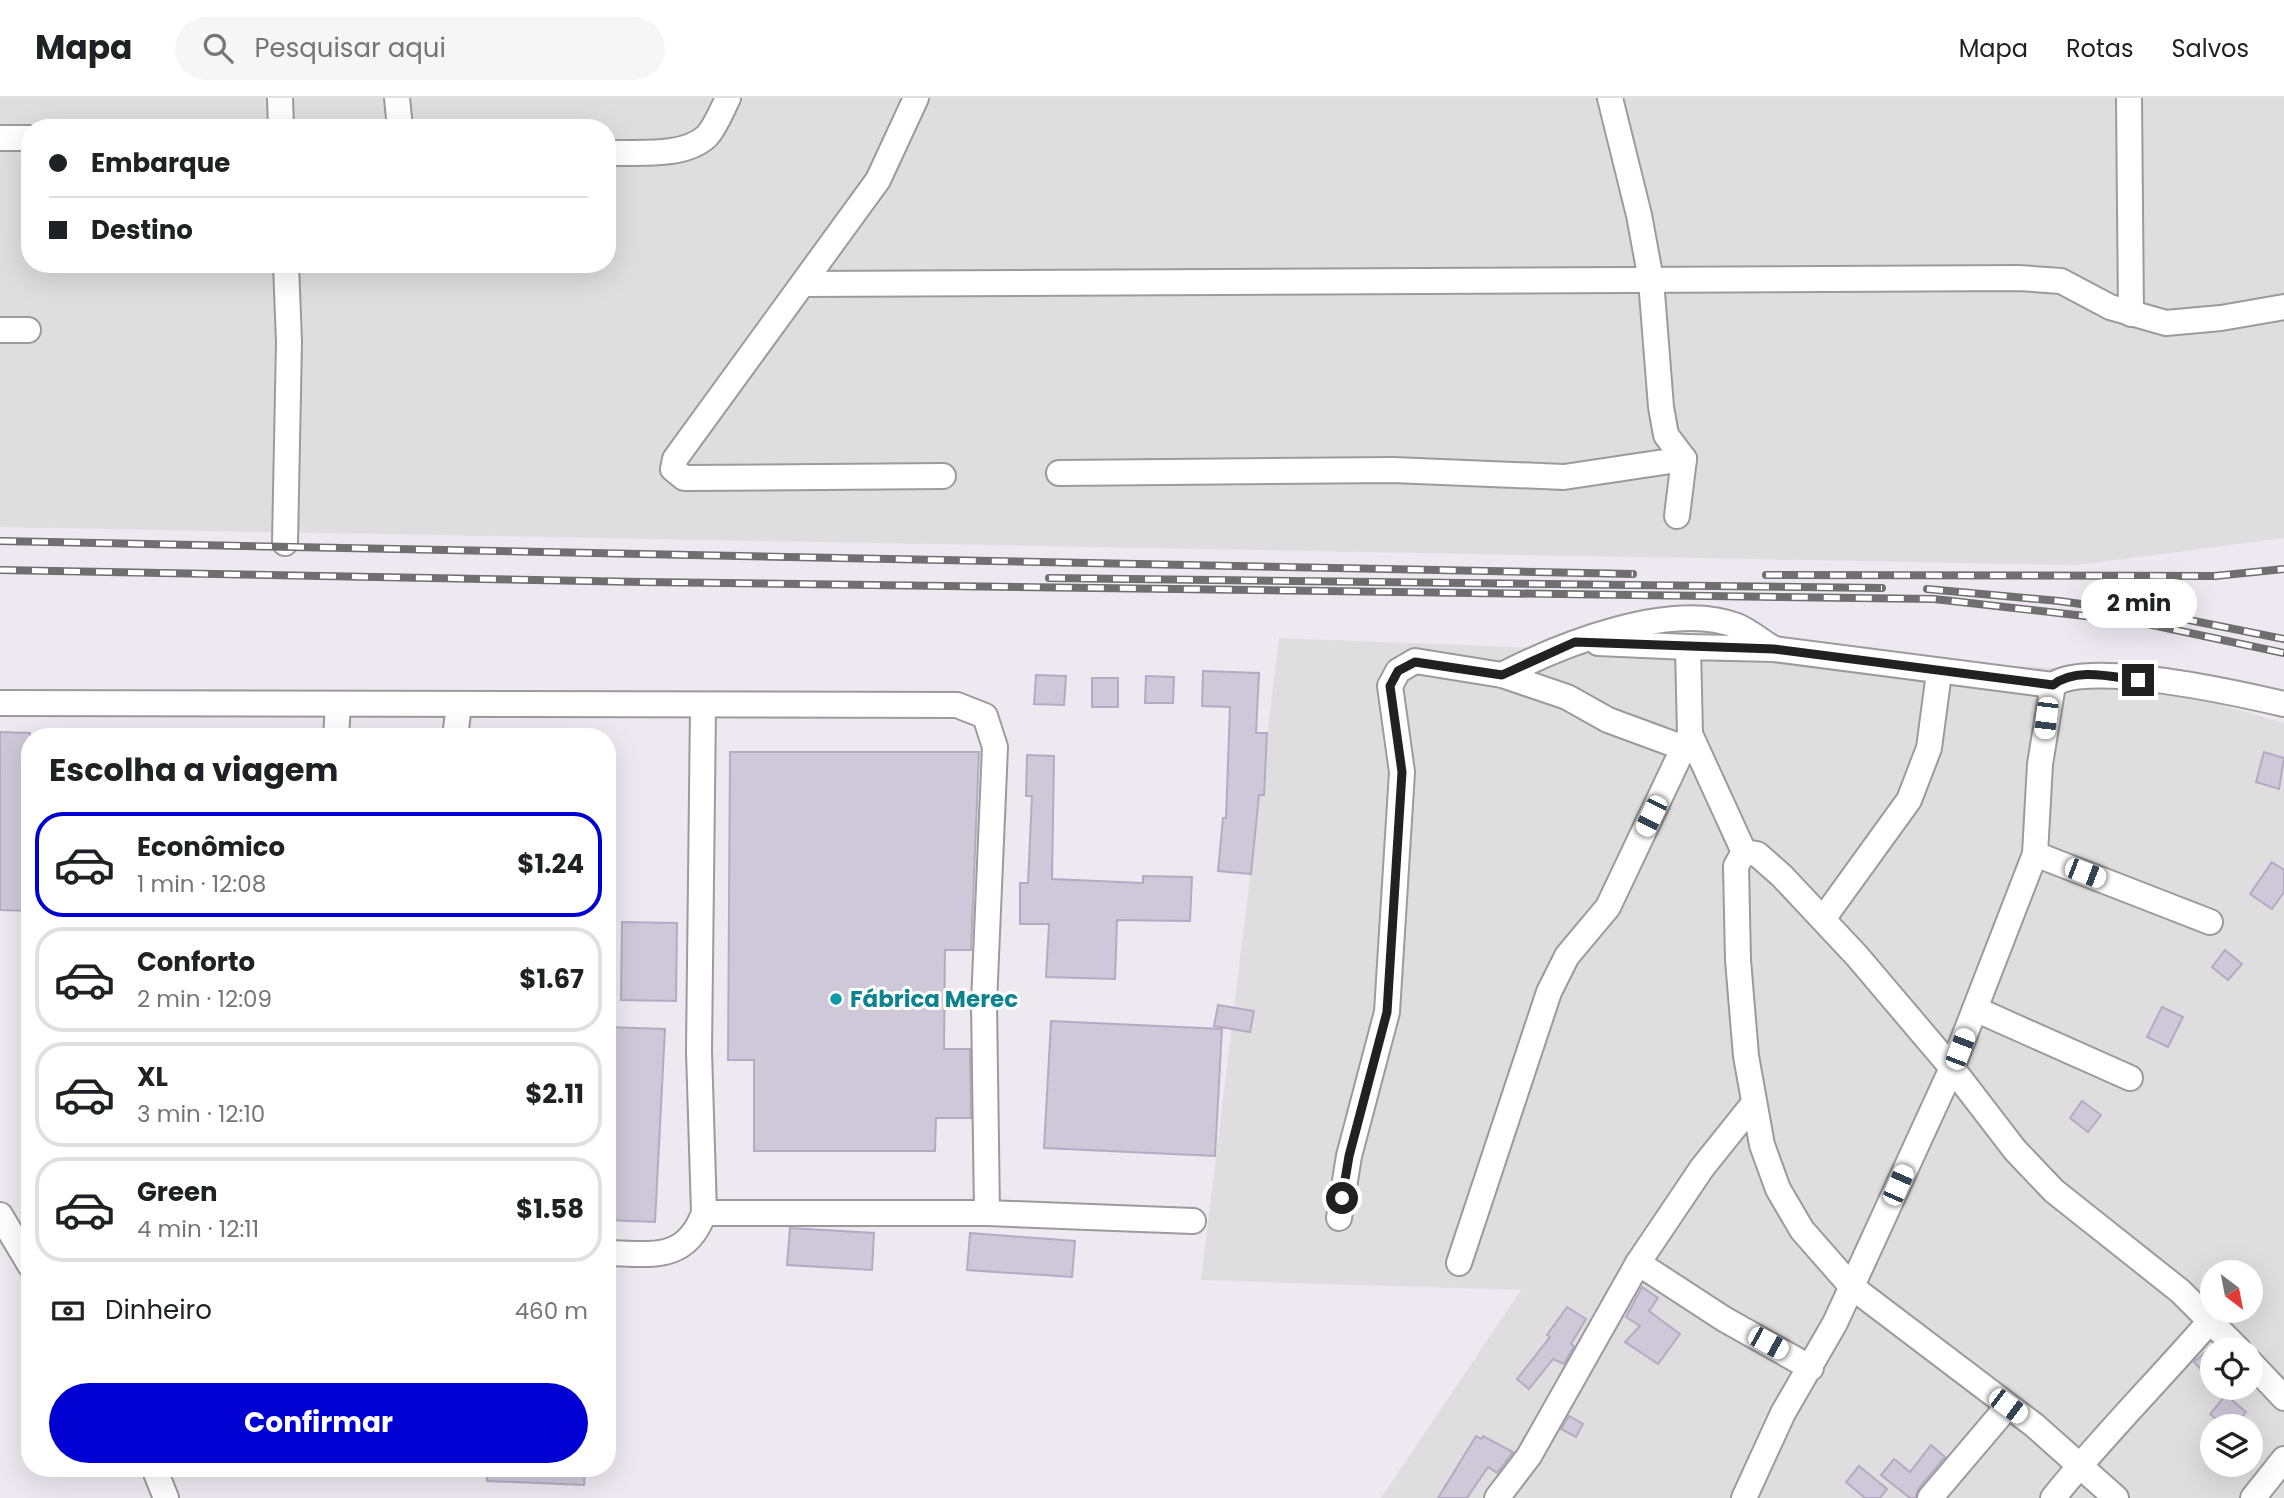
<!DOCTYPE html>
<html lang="pt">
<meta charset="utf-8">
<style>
:root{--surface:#fff;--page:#f6f6f6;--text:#202124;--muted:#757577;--line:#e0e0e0;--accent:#0000d2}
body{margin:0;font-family:Poppins,sans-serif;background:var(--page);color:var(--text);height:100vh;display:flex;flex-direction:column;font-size:26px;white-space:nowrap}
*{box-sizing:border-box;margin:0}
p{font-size:23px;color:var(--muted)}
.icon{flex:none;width:38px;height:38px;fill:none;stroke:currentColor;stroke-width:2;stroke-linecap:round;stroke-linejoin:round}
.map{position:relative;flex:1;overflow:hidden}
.panel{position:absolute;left:21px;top:630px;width:595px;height:749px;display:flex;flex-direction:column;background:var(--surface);border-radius:28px;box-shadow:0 7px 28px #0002}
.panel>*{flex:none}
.hud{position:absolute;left:21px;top:21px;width:595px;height:154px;border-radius:28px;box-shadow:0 7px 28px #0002;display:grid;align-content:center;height:154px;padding:0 28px;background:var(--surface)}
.needle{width:46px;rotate:148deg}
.buttons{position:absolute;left:2200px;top:1162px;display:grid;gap:14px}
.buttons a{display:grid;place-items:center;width:63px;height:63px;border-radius:50%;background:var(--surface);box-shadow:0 7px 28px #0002;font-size:35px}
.end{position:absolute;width:32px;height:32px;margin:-16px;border:9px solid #212121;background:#fff;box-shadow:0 0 0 4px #fff}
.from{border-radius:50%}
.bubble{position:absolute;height:49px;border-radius:24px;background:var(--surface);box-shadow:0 7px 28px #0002;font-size:23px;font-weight:700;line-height:49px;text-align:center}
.car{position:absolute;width:21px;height:42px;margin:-21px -10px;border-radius:9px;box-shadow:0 0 5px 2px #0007;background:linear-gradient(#fff 24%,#345 0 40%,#fff 0 76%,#345 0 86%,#fff 0)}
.hud b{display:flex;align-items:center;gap:24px;height:66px;font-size:26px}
.hud b+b{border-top:2px solid var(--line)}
.hud i{width:18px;height:18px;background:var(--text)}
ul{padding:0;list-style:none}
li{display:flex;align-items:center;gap:21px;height:105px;margin:0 14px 10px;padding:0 14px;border:4px solid var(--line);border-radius:28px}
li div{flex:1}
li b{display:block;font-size:26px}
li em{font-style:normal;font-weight:700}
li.on{border-color:var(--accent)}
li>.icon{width:63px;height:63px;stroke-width:1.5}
h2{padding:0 28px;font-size:32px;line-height:84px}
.pay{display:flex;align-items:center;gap:18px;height:77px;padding:0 28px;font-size:26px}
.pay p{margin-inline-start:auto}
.cta{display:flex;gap:14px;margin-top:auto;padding:14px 28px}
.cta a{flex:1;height:80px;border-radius:42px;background:var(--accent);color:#fff;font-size:28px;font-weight:700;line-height:80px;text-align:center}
header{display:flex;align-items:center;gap:42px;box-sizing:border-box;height:98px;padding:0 35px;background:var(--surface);border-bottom:2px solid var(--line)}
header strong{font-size:33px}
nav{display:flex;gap:38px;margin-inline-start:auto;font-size:24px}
.search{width:490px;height:63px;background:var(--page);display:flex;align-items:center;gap:18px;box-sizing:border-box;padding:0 24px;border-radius:38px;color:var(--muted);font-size:26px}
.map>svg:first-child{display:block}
.residential{fill:#dededf;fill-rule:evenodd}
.building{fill:#cfc8d8;stroke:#b5aac3;stroke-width:2}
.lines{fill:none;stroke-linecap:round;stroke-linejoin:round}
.minor-casing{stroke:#9b9b9b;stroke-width:28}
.minor{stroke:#fff;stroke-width:24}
.rail-casing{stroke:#6f6f6f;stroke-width:8}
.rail{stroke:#fff;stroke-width:5;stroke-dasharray:16;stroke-linecap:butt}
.route{stroke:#212121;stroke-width:9}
.culture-dot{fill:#0f9aa8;stroke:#fff;stroke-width:2.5}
.labels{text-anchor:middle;stroke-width:6;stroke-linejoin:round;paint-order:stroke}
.culture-label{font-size:23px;font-weight:bold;fill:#0d838f;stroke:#fff;text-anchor:start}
</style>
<header>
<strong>Mapa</strong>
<div class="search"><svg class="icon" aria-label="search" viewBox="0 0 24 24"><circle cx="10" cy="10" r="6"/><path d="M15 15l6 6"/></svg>Pesquisar aqui</div>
<nav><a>Mapa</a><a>Rotas</a><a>Salvos</a></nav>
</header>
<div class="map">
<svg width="2284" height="1400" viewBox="0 0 2284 1400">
<rect width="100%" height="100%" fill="#eee8f1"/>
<g class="residential">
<path d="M0,0H2284V440L2077,467L0,429ZM30,30H607V166H30Z"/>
<path d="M1279,540L2094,571L2284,625V1400H1381L1521,1192L1201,1182ZM2212,1174H2250V1213H2212ZM2212,1251H2250V1290H2212ZM2212,1328H2250V1367H2212Z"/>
</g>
<g class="building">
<polygon points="1203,573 1259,575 1256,635 1267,635 1264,697 1259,697 1251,776 1218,773 1223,720 1226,720 1230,609 1202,608"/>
<polygon points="1036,577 1066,578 1064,607 1034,606"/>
<polygon points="1146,578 1174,579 1173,605 1145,605"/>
<rect x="1092" y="580" width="26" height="29"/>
<polygon points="0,634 30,635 30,813 0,812"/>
<polygon points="730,654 979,654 971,852 945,852 944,951 970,951 971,1020 936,1020 935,1053 754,1053 754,962 728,962"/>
<polygon points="2264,654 2284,660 2279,691 2256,684"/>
<polygon points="1027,657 1054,658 1052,781 1143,785 1143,778 1192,779 1190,823 1117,822 1115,881 1046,879 1049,826 1020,826 1020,785 1028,785 1032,698 1026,698"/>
<polygon points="2272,764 2284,772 2284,794 2272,811 2250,796"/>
<polygon points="622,824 677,825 676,903 621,902"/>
<polygon points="2225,852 2242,866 2228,882 2212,869"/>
<polygon points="1218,907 1254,913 1250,934 1214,928"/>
<polygon points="2162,909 2183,919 2168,949 2147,939"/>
<polygon points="1051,923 1222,931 1215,1058 1044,1050"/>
<polygon points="607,929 665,931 655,1124 607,1122"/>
<polygon points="2082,1003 2101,1017 2088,1034 2070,1020"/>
<polygon points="790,1130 874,1135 872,1172 787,1167"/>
<polygon points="970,1135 1075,1143 1072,1179 967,1172"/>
<polygon points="1642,1189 1658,1200 1649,1213 1680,1236 1658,1266 1625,1244 1640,1228 1626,1219"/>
<polygon points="1567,1209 1586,1221 1571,1246 1574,1248 1564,1266 1553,1261 1529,1291 1517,1281 1550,1239 1547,1237"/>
<polygon points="2212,1248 2212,1283 2194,1264"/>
<polygon points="2226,1297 2246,1314 2235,1328 2225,1328 2210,1316"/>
<polygon points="1569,1318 1583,1326 1576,1339 1561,1331"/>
<polygon points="1476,1338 1481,1341 1483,1338 1513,1354 1497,1375 1488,1369 1467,1400 1438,1400"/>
<polygon points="1931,1347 1945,1359 1919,1390 1915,1400 1910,1400 1881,1377 1894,1361 1910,1374"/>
<polygon points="1859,1368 1887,1391 1880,1400 1865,1400 1846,1384"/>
<polygon points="487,1370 585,1370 584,1387 487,1383"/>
</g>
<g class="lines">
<g class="minor-casing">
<g id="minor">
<polyline points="280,0 281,30"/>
<polyline points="397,0 400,30"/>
<polyline points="916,0 878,82 675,361 673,371 684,380 943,378"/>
<polyline points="1610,0 1639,117 1651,182 1661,309 1666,337 1684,361"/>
<polyline points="2129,0 2131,216"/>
<polyline points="0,40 30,40"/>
<path d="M607,55C637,54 684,60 707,38C716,28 722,12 728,0"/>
<polyline points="804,186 2019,180 2061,183 2110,209 2166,225 2221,220 2284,209"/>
<polyline points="0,232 28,232"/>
<polyline points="1059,375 1393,372 1564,379 1684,361"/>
<polyline points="1677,418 1684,361"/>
<polyline points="285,445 289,244 286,166"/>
<polyline points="1598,545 1688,549"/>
<path d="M1502,577C1560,547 1672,502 1737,528C1749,533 1762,544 1774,551"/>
<polyline points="0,605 957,607 985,618 995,649 984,905 987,1115"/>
<polyline points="336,639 338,607"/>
<polyline points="455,639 459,607"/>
<polyline points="1744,754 1736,768 1738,862 1746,958 1762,1047 1778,1091 1802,1132 1852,1189 2034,1327 2116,1400"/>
<polyline points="1744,754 1757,756 1782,778 1857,858 1952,970 2015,1052 2054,1093 2180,1193 2238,1251"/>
<polyline points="1744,754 1690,636 1688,549 1774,551 2053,587"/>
<polyline points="2035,756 2210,824"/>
<polyline points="1823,821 1909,702 1929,650 1939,575"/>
<polyline points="1975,911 2130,980"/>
<polyline points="704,1115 987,1115 1193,1123"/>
<polyline points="0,1117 30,1167"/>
<polyline points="1339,1120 1349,1058 1387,914 1402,674 1390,588 1398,573 1415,563 1502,577 1567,599 1608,622 1684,650"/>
<path d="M607,1155C652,1156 686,1164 704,1115L699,953L703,609"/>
<polyline points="1459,1165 1549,894 1567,858 1608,809 1690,636"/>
<polyline points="1638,1165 1724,1221 1811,1270"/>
<polyline points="2250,1264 2284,1300"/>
<polyline points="154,1370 166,1400"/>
<polyline points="1497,1400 1529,1358 1638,1165 1702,1070 1754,1005"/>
<path d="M1744,1400L1783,1315L1835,1225L1952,970L2035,756L2040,666L2053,587C2086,561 2241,596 2284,606"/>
<polyline points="1930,1400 2008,1308"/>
<path d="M2053,1400C2103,1338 2159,1282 2211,1222"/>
<polyline points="2253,1400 2284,1361"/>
</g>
</g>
<use href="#minor" class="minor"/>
<g class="rail-casing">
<g id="rail">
<polyline points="0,443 1633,476"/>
<polyline points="0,472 642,484 1934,501 2138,524 2284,555"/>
<polyline points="1766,477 2215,478 2284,471"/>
<polyline points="1049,480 1882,490"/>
<polyline points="1927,491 2059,503 2169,518 2284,541"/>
</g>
</g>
<use href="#rail" class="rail"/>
</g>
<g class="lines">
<path class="route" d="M1342,1100L1349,1058L1387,914L1402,674L1390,588L1398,573L1415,564L1502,577L1575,544L1774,551L2053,587C2076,569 2112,579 2138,582"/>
</g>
<circle class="culture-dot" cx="836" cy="901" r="7"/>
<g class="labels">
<g class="culture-label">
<text x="850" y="909">Fábrica Merec</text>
</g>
</g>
</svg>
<div class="buttons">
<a><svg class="needle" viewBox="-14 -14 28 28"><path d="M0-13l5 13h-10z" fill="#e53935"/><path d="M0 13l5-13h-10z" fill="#757577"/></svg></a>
<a><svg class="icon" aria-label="locate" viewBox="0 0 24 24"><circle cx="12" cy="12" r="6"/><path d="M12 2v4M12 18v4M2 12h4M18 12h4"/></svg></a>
<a><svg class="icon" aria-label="layers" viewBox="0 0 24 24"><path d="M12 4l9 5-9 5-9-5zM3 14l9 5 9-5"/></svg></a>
</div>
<i class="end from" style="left:1342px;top:1100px"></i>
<i class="end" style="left:2138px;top:582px"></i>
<div class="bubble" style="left:2081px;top:481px;width:116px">2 min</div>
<i class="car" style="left:2046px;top:620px;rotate:187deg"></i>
<i class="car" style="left:1651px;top:718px;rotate:206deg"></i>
<i class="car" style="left:2085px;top:775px;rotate:111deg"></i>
<i class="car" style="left:1960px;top:951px;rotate:21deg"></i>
<i class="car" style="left:1898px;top:1087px;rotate:24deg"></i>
<i class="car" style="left:1768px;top:1245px;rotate:119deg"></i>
<i class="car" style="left:2008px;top:1308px;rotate:127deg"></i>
<div class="hud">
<b><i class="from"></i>Embarque</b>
<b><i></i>Destino</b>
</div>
<section class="panel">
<h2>Escolha a viagem</h2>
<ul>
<li class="on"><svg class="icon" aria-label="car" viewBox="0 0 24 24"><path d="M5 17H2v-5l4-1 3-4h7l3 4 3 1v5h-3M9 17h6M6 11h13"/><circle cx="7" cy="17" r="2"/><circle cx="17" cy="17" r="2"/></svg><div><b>Econômico</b><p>1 min · 12:08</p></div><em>$1.24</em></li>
<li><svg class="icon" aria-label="car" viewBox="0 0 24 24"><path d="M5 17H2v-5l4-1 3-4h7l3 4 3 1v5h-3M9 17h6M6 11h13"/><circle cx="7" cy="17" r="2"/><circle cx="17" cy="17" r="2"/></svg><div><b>Conforto</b><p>2 min · 12:09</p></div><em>$1.67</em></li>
<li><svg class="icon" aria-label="car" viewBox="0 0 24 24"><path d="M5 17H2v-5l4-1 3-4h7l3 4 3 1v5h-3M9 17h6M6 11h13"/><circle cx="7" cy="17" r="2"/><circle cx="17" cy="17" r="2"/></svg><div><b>XL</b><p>3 min · 12:10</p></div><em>$2.11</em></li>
<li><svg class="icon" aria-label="car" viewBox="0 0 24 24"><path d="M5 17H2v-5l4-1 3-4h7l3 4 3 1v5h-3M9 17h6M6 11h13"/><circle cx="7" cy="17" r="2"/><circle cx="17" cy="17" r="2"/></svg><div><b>Green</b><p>4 min · 12:11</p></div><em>$1.58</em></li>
</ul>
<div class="pay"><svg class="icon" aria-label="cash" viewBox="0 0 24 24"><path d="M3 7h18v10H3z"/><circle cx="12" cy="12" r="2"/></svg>Dinheiro<p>460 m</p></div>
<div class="cta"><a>Confirmar</a></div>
</section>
</div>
